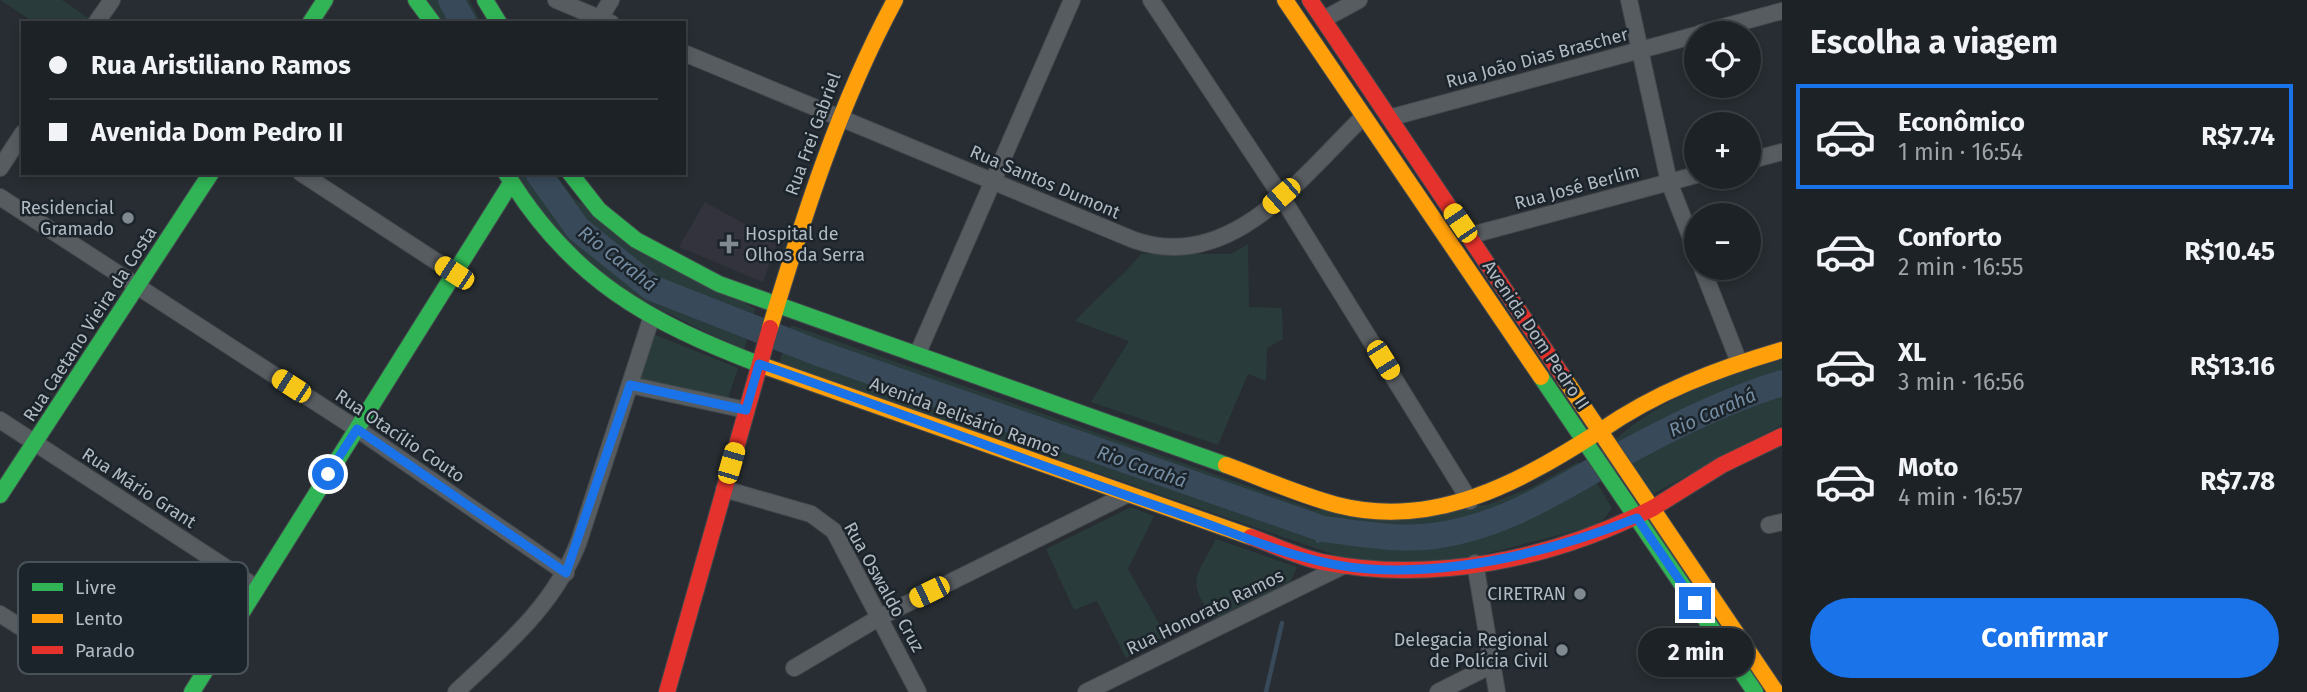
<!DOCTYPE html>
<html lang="pt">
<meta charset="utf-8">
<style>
:root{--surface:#1d2226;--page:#252a2e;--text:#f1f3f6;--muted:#a0a4a7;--line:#3b3f43;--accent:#1a73e8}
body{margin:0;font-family:"Fira Sans",sans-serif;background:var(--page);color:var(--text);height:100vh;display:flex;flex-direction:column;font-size:26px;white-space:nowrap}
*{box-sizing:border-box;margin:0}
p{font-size:23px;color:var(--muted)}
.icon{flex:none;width:38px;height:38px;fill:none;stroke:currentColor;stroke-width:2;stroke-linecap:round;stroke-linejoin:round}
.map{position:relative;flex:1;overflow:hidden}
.side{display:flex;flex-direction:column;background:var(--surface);width:525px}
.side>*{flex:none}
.banner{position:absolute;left:21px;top:21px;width:665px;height:154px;border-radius:0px;box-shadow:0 4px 10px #0003,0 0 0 2px var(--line);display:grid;align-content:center;height:154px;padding:0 28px;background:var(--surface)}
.buttons{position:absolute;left:1684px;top:21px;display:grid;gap:14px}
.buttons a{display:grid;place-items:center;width:77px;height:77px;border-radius:50%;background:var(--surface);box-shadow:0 4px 10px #0003,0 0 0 2px var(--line);font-size:35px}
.end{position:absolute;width:32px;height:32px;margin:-16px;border:9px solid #1a73e8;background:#fff;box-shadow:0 0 0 4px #fff}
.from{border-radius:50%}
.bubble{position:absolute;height:49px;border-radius:24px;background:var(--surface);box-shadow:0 4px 10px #0003,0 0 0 2px var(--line);font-size:23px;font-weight:700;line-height:49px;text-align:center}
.car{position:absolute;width:21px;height:42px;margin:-21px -10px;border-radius:9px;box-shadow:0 0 5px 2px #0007;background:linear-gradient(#f5c518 24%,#345 0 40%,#f5c518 0 76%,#345 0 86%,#f5c518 0)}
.banner b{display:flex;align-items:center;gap:24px;height:66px;font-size:26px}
.banner b+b{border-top:2px solid var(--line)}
.banner i{width:18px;height:18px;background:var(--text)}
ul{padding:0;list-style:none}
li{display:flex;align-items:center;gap:21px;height:105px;margin:0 14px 10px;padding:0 14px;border:4px solid transparent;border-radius:0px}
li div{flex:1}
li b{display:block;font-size:26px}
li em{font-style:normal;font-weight:700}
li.active{border-color:var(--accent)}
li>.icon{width:63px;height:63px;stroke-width:1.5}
h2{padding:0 28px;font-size:32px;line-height:84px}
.action{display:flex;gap:14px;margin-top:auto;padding:14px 28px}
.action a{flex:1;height:80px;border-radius:42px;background:var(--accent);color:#fff;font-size:28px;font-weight:700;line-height:80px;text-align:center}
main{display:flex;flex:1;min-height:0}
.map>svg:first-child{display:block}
.medical{fill:#33333d}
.green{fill:#2a3b3b}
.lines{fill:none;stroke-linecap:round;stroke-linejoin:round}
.stream{stroke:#384959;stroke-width:4.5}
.river{stroke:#384959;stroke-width:26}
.street-casing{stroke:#44494d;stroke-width:18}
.fast-casing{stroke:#44494d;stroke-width:18}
.slow-casing{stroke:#44494d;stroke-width:18}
.jam-casing{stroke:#44494d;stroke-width:18}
.street{stroke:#575c61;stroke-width:16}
.fast{stroke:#30b455;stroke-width:16}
.slow{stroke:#ff9f0a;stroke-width:16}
.jam{stroke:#e5322d;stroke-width:16}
.route{stroke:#1a73e8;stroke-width:9}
.poi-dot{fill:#818990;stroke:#1c242b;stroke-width:2.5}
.labels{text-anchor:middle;stroke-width:5;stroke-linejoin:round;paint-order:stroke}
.street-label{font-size:18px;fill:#b1bac3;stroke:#1c242b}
.poi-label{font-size:18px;fill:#b1bac3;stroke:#1c242b;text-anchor:end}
.water-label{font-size:19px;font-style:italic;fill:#758da3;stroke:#1c242b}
.key{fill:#1c242b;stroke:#495159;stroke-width:2}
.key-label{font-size:19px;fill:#b1bac3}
</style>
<main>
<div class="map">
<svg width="1782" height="692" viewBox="0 0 1782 692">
<rect width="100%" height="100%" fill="#272d32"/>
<polygon class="medical" points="705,202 777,242 763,282 679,247"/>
<g class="green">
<polygon points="0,0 62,0 90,19 87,23 35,23"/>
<polygon points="428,0 469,0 481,23 443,23"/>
<polygon points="516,173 555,173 573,198 755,309 744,351 621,290 548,222"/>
<path d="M1248,244L1249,307L1282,308L1283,339L1267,348L1266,381L1248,374L1218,445L1091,402L1129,341L1075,321C1096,297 1121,279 1141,254H1231Z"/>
<polygon points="791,325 1316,510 1487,505 1532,487 1578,462 1587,467 1612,508 1599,525 1465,559 1361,564 779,363"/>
<polygon points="653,334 738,368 728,398 638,379"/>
<path d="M1782,360V425L1653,494L1615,440C1659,399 1725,375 1782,360Z"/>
<polygon points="1131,507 1154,516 1128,569 1166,636 1126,658 1097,601 1074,610 1046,549"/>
<path d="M1216,539L1297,567L1291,581L1214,619C1185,580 1196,578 1216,539Z"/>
</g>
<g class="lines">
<g class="stream">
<polyline points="1318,541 1323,529"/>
<polyline points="1266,692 1282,623"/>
</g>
<g class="river">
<polyline points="451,0 464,23"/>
<path d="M538,173L578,229L652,288L818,353L1323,529C1359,533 1398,541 1434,536C1500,527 1552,494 1608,462C1664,431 1721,402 1782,383"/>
</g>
<g class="street-casing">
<g id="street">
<polyline points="556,0 611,23"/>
<polyline points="1151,0 1281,196 1470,501"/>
<polyline points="1629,0 1669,182 1696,251"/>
<polyline points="1324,19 1359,0"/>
<polyline points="96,23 112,0"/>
<polyline points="597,23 611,0"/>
<polyline points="1701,33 1782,11"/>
<path d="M684,53L1134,240C1231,274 1302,176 1364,116"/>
<polyline points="1389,118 1696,35"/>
<polyline points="1748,161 1782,152"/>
<polyline points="0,168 23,133"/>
<polyline points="301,173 454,273"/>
<polyline points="0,197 357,429 566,573"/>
<polyline points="1468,236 1696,175"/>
<polyline points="1702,268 1739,362"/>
<polyline points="917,355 1072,0"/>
<polyline points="630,385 746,410"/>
<polyline points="0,420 257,588"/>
<polyline points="724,489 811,514 834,531 918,692"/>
<polyline points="1769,525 1782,522"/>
<polyline points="1475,563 1497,692"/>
<polyline points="0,614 74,661"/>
<polyline points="794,668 880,617 1126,495"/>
<path d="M456,692C505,646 555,605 579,541L651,319"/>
<polyline points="1086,692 1341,567"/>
<polyline points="1438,692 1492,665"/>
</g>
</g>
<g class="fast-casing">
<g id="fast">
<polyline points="416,0 433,23"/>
<polyline points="485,0 499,23"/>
<polyline points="310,23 325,0"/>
<path d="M506,173C570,279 648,322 761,365"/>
<polyline points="570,173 599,210 636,240 719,284 1226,465"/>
<polyline points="1541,377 1755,692"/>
<polyline points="0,495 211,173"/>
<polyline points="192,692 511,183"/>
</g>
</g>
<g class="slow-casing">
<g id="slow">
<polyline points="1285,0 1541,377"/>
<path d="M770,328C804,215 839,104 895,0"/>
<polyline points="761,365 1251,537"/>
<polyline points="1564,378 1776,692"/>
<path d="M1600,431C1656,392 1717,369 1782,350"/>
<path d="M1226,465C1262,478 1299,495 1337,505C1435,530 1520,482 1600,431"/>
</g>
</g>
<g class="jam-casing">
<g id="jam">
<polyline points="1310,0 1564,378"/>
<polyline points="1653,508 1722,465 1782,436"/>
<path d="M1251,537C1274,545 1298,557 1322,562C1433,584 1553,559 1653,508"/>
<polyline points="667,692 770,328"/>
</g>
</g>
<use href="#street" class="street"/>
<use href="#fast" class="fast"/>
<use href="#slow" class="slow"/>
<use href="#jam" class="jam"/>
</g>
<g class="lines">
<path class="route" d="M328,474L357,429L566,573L630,385L746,410L759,364C899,412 1037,465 1177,513C1239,534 1304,565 1369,569C1460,575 1553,551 1637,518L1695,603"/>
</g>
<g class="poi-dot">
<circle cx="128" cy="218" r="7"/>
<path d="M725.5 233.5h7v7h7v7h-7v7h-7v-7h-7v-7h7z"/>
<circle cx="1580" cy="594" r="7"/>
<circle cx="1562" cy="650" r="7"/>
</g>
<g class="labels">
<g class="street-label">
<text transform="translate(1537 58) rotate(-15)" y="6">Rua João Dias Brascher</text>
<text transform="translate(813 134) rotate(-70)" y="6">Rua Frei Gabriel</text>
<text transform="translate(1045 182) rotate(23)" y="6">Rua Santos Dumont</text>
<text transform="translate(1577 187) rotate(-15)" y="6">Rua José Berlim</text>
<text transform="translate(90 324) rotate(-57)" y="6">Rua Caetano Vieira da Costa</text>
<text transform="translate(1536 335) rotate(56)" y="6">Avenida Dom Pedro II</text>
<text transform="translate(965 417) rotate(20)" y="6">Avenida Belisário Ramos</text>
<text transform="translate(400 436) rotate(34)" y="6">Rua Otacílio Couto</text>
<text transform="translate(139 488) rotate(33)" y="6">Rua Mário Grant</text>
<text transform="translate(884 587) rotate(61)" y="6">Rua Oswaldo Cruz</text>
<text transform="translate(1205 612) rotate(-26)" y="6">Rua Honorato Ramos</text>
</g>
<g class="poi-label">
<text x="114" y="214">Residencial<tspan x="114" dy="21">Gramado</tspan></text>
<text x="745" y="240" text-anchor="start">Hospital de<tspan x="745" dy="21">Olhos da Serra</tspan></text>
<text x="1566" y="600">CIRETRAN</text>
<text x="1548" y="646">Delegacia Regional<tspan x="1548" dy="21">de Polícia Civil</tspan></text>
</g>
<g class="water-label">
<text transform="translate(618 258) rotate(38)" y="7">Rio Carahá</text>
<text transform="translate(1712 412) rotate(-24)" y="7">Rio Carahá</text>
<text transform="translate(1142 466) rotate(19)" y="7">Rio Carahá</text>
</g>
</g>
<rect x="18" y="562" width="230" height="112" rx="10" class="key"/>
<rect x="32" y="583" width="31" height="8" fill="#30b455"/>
<rect x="32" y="614" width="31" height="9" fill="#ff9f0a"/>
<rect x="32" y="646" width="31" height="8" fill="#e5322d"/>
<g class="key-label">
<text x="75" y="594">Livre</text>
<text x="75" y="625">Lento</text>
<text x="75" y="657">Parado</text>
</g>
</svg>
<div class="buttons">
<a><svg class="icon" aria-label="locate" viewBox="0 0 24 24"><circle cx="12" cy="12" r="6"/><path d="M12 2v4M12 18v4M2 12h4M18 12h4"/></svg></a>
<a>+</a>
<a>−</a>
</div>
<i class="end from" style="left:328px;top:474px"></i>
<i class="end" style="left:1695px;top:603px"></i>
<div class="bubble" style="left:1638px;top:628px;width:116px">2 min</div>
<i class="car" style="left:1281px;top:196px;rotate:229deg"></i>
<i class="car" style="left:1460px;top:223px;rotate:326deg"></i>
<i class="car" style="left:454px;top:273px;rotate:303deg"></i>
<i class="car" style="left:1383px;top:360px;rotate:148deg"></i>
<i class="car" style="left:291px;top:386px;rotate:303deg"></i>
<i class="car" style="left:731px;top:463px;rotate:16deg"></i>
<i class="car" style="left:929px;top:592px;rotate:244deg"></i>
<div class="banner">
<b><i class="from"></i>Rua Aristiliano Ramos</b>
<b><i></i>Avenida Dom Pedro II</b>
</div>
</div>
<section class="side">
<h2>Escolha a viagem</h2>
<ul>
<li class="active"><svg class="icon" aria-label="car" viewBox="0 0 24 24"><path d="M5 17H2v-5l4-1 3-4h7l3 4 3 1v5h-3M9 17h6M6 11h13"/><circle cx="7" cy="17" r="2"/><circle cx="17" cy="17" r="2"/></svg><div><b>Econômico</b><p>1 min · 16:54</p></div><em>R$7.74</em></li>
<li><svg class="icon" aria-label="car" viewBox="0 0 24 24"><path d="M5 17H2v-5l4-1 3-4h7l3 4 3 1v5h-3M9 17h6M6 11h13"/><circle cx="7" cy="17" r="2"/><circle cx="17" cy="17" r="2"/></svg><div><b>Conforto</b><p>2 min · 16:55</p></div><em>R$10.45</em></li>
<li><svg class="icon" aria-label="car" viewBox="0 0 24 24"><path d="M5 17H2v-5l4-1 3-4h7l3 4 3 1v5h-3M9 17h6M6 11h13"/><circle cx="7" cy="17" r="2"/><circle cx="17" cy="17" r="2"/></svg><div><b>XL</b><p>3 min · 16:56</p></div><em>R$13.16</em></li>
<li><svg class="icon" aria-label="car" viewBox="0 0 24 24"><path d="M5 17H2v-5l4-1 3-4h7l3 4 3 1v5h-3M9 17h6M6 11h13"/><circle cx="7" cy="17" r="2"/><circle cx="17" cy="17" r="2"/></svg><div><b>Moto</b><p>4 min · 16:57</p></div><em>R$7.78</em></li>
</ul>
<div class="action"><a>Confirmar</a></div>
</section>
</main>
